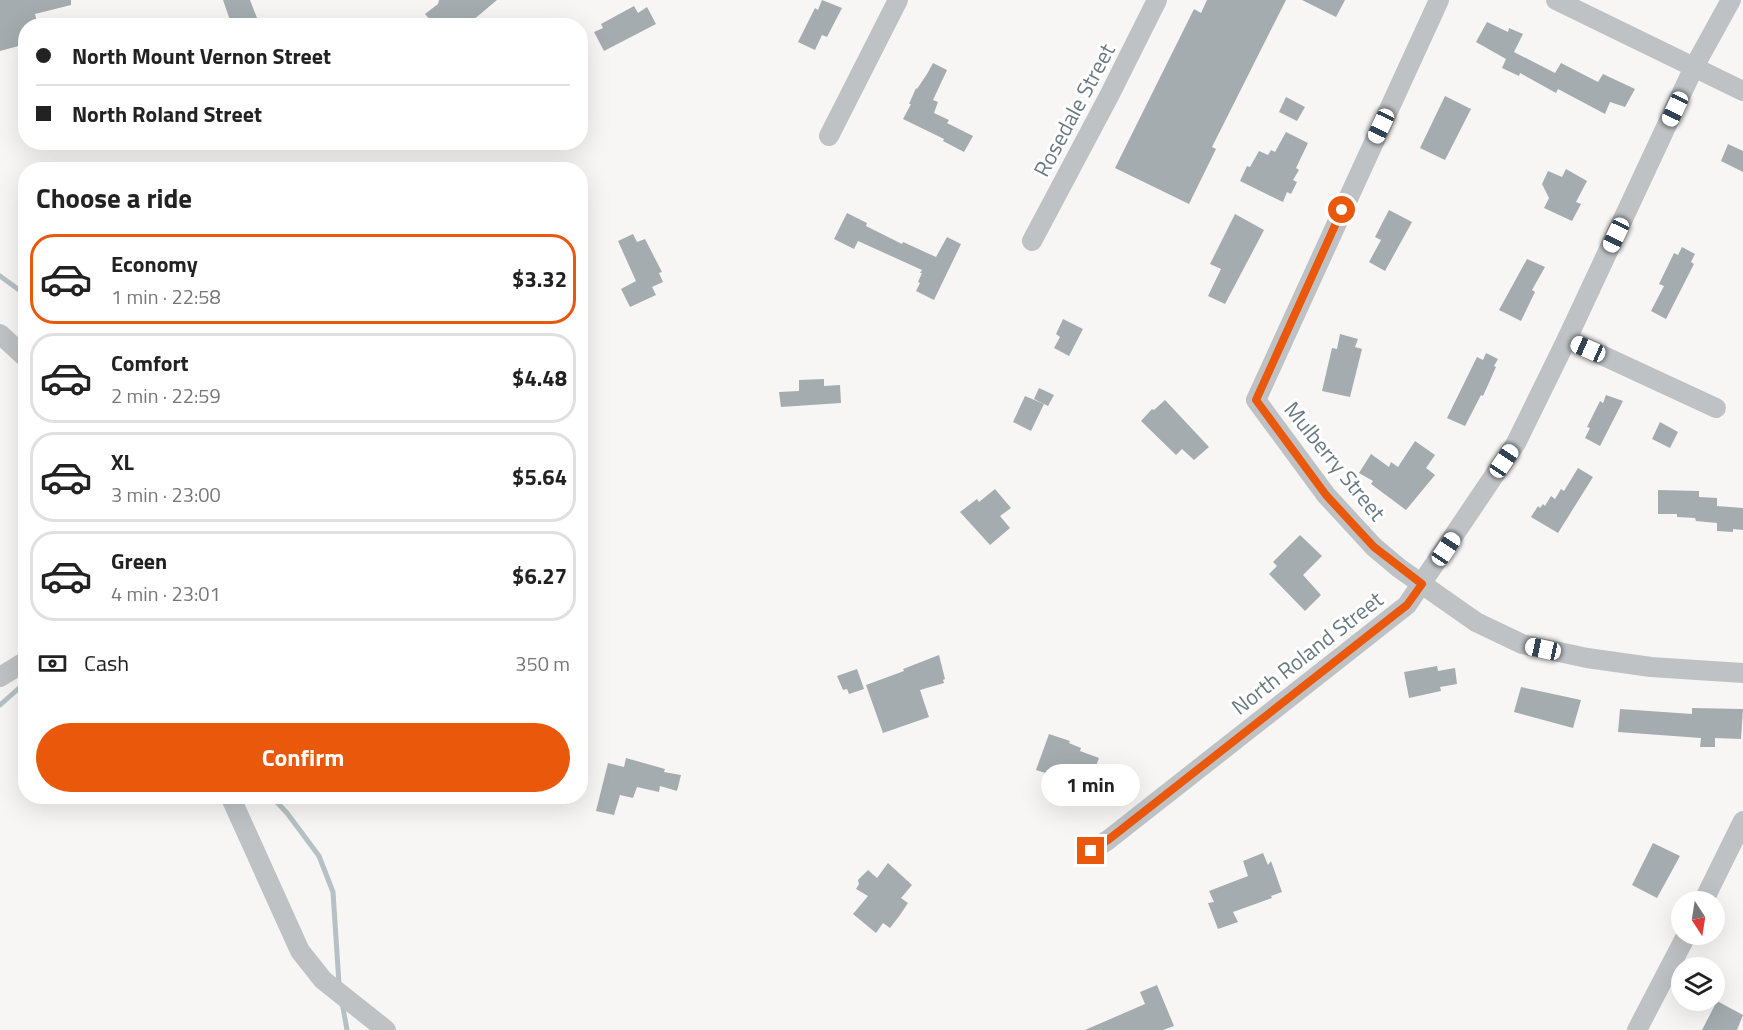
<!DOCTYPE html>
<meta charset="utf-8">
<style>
:root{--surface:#fff;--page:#f6f6f6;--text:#222;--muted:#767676;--line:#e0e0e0;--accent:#ea580c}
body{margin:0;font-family:"Titillium Web",sans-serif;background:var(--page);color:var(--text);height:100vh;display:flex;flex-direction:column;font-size:22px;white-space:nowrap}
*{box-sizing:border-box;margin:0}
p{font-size:20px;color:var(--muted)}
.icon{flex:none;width:33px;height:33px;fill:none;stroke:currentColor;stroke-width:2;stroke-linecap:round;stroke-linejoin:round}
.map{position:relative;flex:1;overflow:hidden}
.sheet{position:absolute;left:18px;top:162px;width:570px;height:642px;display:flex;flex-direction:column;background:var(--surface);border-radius:24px;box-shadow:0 6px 24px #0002}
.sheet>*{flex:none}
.top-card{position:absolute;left:18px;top:18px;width:570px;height:132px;border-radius:24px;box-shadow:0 6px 24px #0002;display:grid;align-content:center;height:132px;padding:0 18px;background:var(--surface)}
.needle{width:39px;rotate:168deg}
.buttons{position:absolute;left:1671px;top:891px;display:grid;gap:12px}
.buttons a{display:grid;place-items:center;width:54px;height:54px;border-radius:50%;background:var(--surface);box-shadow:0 6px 24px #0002;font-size:30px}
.end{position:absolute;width:27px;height:27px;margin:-14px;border:8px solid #ea580c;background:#fff;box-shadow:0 0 0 3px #fff}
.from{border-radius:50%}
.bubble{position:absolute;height:42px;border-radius:21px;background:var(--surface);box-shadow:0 6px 24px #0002;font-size:20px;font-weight:700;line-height:42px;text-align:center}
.car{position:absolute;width:18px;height:36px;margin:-18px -9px;border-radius:8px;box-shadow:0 0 4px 2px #0007;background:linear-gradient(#fff 24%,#345 0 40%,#fff 0 76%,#345 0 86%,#fff 0)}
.top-card b{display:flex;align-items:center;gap:21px;height:57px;font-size:22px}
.top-card b+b{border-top:2px solid var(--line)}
.top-card i{width:15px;height:15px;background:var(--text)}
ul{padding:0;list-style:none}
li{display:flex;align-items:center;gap:18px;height:90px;margin:0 12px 9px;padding:0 6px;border:3px solid var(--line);border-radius:24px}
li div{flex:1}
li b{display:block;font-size:22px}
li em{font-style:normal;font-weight:700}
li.active{border-color:var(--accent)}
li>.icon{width:54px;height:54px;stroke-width:1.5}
h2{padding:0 18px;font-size:27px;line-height:72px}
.pay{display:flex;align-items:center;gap:15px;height:66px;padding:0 18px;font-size:22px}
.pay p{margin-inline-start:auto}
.button{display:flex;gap:12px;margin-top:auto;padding:12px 18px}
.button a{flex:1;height:69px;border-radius:36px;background:var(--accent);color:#fff;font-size:24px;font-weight:700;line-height:69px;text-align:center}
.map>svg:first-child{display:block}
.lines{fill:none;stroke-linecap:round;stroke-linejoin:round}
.stream{stroke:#b5c1c4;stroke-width:5}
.building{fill:#a4acb0}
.street{stroke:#bec2c5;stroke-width:20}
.route{stroke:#ea580c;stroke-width:8}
.labels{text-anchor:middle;stroke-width:6;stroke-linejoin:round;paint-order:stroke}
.street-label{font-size:22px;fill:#697981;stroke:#fff}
</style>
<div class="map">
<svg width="1743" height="1030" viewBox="0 0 1743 1030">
<rect width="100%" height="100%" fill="#f7f6f4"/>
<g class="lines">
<g class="stream">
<polyline points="0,276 26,295"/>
<polyline points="0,705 26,682"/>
<polyline points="271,796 287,813 319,856 333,892 339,984"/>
<polyline points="342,1002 347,1030"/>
</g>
</g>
<g class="building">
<polygon points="0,0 71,0 71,5 35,14 38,26 26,26 26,44 0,51"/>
<polygon points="223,0 250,0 257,18 232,26"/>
<polygon points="439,0 497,0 466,26 435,26 425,14 438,4"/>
<polygon points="822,0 842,8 827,37 822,35 815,50 798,42 815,8 818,10"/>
<polygon points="1207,0 1286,0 1212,147 1216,149 1189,204 1115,168 1194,9 1201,13"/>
<polygon points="1302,0 1345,0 1336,17"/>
<polygon points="634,6 638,13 647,7 656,24 604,51 594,32 603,28 601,24"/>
<polygon points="1487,22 1508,32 1509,28 1523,34 1514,52 1555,73 1561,63 1598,82 1603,74 1635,89 1625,107 1610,102 1605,114 1558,89 1556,93 1520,73 1519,76 1502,68 1506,59 1476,42"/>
<polygon points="933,63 947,70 933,100 938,102 934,113 949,120 947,123 973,136 964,152 943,141 944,139 903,119 911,104 909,104 916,88 917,89 927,74"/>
<polygon points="1445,96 1471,109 1445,160 1420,148"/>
<polygon points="1286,97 1305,107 1297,121 1279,112"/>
<polygon points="1286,132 1308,143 1296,168 1299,170 1293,180 1297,182 1291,194 1287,192 1283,202 1240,181 1247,166 1250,167 1259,151 1268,155 1271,150 1275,152"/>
<polygon points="1728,144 1743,151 1743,172 1721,161"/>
<polygon points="1566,169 1587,181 1576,202 1581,204 1572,221 1544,208 1549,198 1542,184 1548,171 1562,177"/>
<polygon points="1389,210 1412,222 1385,271 1369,262 1381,240 1375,237"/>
<polygon points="847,213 867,223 866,226 902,244 903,242 936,257 947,237 961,244 934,300 916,291 920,283 918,282 922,273 920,273 922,270 858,241 854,249 834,239"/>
<polygon points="1235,214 1264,230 1225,304 1208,296 1221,269 1210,264"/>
<polygon points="633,234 637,242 645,239 662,272 659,273 663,282 652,287 656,295 630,307 621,289 636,281 618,241"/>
<polygon points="1682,247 1695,254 1691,262 1694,264 1666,319 1651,311 1664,286 1659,284 1674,253 1678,255"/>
<polygon points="1527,259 1545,267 1532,290 1535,292 1521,321 1499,310"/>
<polygon points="1063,319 1083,329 1069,356 1054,348 1060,337 1056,334"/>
<polygon points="1340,334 1358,339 1355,347 1362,349 1350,397 1322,391 1332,348 1337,349"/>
<polygon points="1486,353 1498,359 1494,366 1496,367 1483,396 1481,395 1465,426 1447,418 1477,357 1483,360"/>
<polygon points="824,379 824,386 840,385 841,403 781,407 779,392 799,391 799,380"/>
<polygon points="1039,388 1054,395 1048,406 1034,399"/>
<polygon points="1606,395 1623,401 1600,446 1585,438 1590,428 1587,427 1600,401 1603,403"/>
<polygon points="1025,396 1044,404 1031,431 1013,422"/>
<polygon points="1165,400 1209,447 1194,460 1182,449 1176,455 1141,421 1152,409 1154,410"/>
<polygon points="1660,422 1678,432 1670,448 1652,439"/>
<polygon points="1415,441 1435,455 1426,468 1435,475 1406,510 1371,484 1373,481 1359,473 1371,454 1389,467 1391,462 1398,467"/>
<polygon points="1578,468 1593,477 1558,533 1531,517 1538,506 1540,508 1543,504 1545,506 1551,496 1555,499 1561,489 1564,491"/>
<polygon points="995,489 1011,508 1000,516 1010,528 990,545 960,512 977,499 979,502"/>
<polygon points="1658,490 1699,491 1699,497 1717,498 1717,506 1743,508 1743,530 1733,529 1733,532 1717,531 1717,523 1696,521 1695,518 1677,517 1677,514 1658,514"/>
<polygon points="1300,535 1322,556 1303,575 1321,595 1305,611 1269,574 1277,566 1273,562"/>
<polygon points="939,655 945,679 943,680 944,683 920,690 929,717 883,733 866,685 904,671 903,669"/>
<polygon points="1437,666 1438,671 1455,668 1457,684 1440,687 1441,691 1409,698 1404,672"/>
<polygon points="857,669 864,689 849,694 847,689 843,690 837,676"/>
<polygon points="1521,687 1581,700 1573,728 1514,712"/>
<polygon points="1692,708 1743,709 1741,739 1715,738 1715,747 1700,747 1701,738 1618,732 1620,709 1692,714"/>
<polygon points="1049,734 1070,741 1069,743 1081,748 1080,751 1099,758 1092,776 1062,765 1058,777 1036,770"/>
<polygon points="626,758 665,769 664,772 681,775 677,791 660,786 659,792 637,787 633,798 620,795 614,815 596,811 608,763 624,767"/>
<polygon points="1653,843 1680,856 1657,898 1632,885"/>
<polygon points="1263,853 1268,865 1271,861 1282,892 1271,896 1272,898 1233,912 1238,922 1218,929 1208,903 1214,902 1209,891 1248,876 1243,861"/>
<polygon points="888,863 912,885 901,898 908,903 900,915 890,928 883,923 876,933 853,914 868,896 856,889 859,884 858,880 868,870 877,878"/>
<polygon points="1157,985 1174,1026 1163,1030 1085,1030 1145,1004 1140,992"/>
<polygon points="1717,1001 1743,1015 1737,1030 1702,1030"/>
</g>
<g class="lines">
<g class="street">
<polyline points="1439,0 1256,400 1326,495 1374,547 1399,568 1476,622 1522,644 1587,658 1651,667 1743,673"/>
<polyline points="1556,0 1743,91"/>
<polyline points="829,136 898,0"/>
<polyline points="1032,241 1109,96 1157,0"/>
<polyline points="0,334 26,358"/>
<polyline points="1567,339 1716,408"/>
<polyline points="0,677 26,661"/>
<polyline points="230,796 300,951 323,980 386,1030"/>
<polyline points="1091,851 1108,840 1407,605 1516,443 1567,339 1694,67 1731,0"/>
<polyline points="1703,902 1743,821"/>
<polyline points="1637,1030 1687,934"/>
</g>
</g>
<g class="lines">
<polyline class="route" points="1091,851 1108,840 1407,605 1422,584 1374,547 1326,495 1256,400 1342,210"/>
</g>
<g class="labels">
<g class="street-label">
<text transform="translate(1074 110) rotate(-62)" y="8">Rosedale Street</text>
<text transform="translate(1335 461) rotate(51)" y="8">Mulberry Street</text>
<text transform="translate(1307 653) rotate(-38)" y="8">North Roland Street</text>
</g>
</g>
</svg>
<div class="buttons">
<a><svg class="needle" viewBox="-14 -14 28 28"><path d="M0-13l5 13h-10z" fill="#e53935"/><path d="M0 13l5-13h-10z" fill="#767676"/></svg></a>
<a><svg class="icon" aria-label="layers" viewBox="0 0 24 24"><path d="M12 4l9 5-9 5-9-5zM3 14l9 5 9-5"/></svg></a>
</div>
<i class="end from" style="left:1342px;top:210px"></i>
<i class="end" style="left:1091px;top:851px"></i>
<div class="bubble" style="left:1041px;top:764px;width:99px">1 min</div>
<i class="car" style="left:1675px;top:109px;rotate:205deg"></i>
<i class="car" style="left:1381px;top:126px;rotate:205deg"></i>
<i class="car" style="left:1616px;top:235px;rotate:205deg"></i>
<i class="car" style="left:1588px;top:349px;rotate:294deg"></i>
<i class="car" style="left:1504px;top:461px;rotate:34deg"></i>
<i class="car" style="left:1446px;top:549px;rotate:34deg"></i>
<i class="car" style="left:1543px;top:649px;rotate:282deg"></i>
<div class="top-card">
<b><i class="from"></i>North Mount Vernon Street</b>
<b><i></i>North Roland Street</b>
</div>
<section class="sheet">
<h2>Choose a ride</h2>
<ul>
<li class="active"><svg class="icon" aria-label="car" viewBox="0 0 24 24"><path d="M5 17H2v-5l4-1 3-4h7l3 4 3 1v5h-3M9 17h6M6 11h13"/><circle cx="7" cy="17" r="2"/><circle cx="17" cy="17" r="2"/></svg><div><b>Economy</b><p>1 min · 22:58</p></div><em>$3.32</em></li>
<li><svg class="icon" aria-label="car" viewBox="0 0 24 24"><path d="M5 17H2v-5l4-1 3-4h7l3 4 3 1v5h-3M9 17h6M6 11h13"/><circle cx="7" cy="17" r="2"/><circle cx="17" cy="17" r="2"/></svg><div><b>Comfort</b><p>2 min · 22:59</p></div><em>$4.48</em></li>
<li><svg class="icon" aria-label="car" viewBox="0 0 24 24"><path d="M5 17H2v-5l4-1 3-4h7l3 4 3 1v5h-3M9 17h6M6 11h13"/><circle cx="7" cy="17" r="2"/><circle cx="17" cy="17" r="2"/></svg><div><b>XL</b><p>3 min · 23:00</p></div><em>$5.64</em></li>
<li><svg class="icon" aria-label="car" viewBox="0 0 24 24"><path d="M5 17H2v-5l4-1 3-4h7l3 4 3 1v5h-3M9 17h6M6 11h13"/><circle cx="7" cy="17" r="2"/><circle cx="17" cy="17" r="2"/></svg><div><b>Green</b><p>4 min · 23:01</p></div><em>$6.27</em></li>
</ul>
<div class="pay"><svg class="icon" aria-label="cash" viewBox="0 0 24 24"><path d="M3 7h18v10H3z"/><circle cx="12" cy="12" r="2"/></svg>Cash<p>350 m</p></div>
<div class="button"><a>Confirm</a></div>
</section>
</div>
